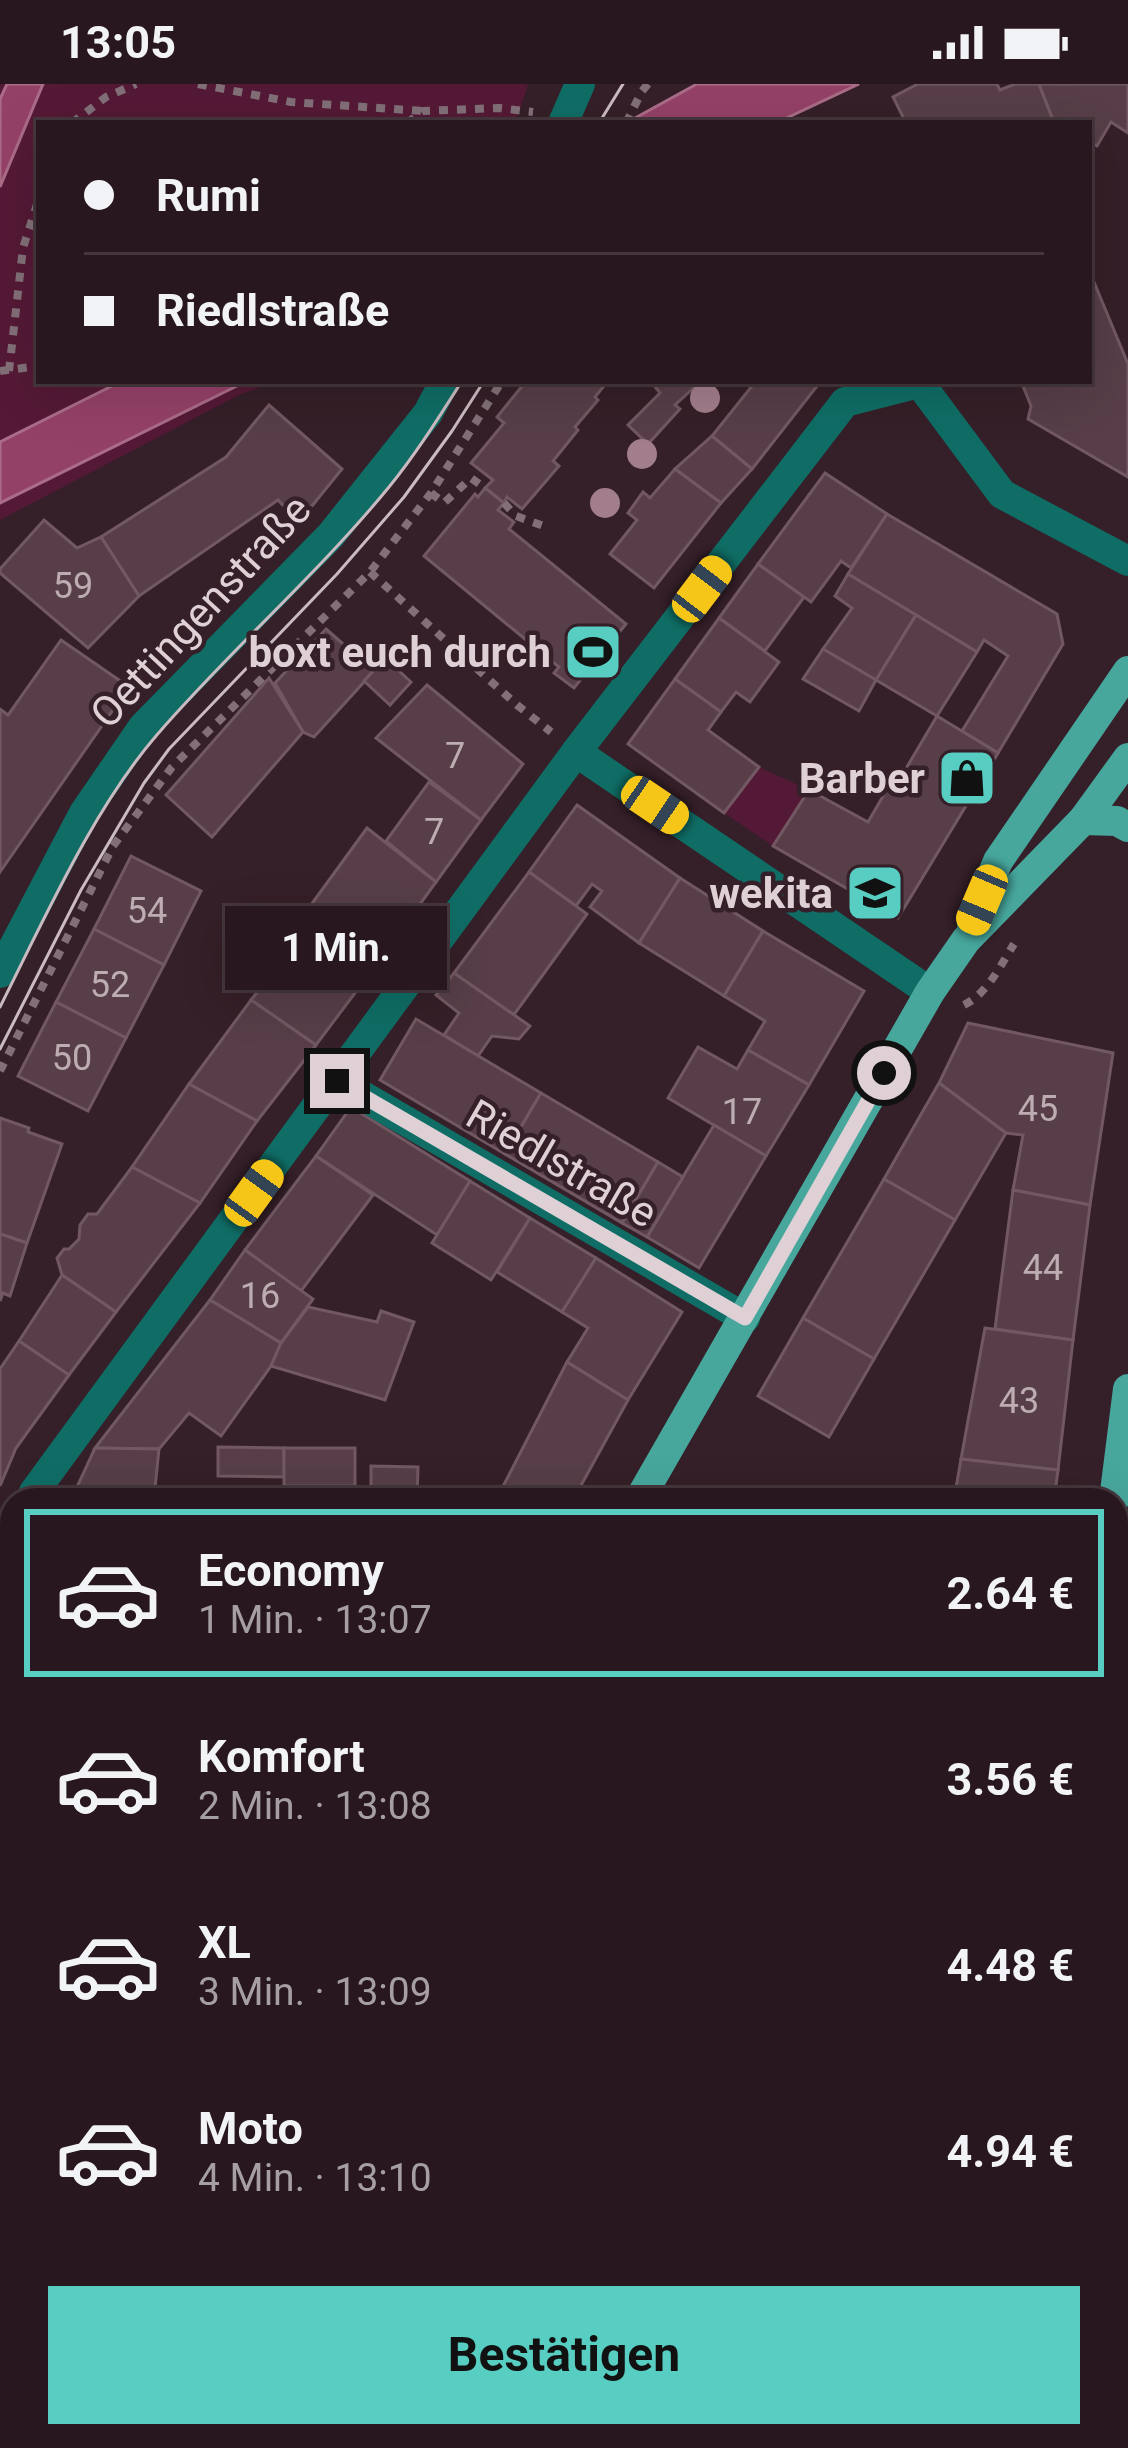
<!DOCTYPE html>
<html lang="de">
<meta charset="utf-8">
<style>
:root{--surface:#28171e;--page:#34242b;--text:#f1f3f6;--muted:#a59fa4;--line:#44363c;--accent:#57cec1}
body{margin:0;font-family:Roboto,sans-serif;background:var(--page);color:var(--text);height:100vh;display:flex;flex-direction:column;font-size:45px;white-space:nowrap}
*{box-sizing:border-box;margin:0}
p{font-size:39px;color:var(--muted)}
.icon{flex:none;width:66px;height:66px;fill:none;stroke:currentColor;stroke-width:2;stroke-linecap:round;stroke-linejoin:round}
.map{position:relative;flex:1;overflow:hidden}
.side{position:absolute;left:0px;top:1404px;width:1128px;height:960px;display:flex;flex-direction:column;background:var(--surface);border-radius:36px 36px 0 0;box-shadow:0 12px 48px #0002,0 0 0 3px var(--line)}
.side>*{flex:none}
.top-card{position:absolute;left:36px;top:36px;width:1056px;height:264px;border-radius:0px;box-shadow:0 12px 48px #0002,0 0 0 3px var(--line);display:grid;align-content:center;height:264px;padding:0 48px;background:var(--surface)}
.end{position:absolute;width:54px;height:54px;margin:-27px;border:15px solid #dfd0d6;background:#111;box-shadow:0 0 0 6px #111}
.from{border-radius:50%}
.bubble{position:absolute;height:84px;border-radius:0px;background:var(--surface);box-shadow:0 12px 48px #0002,0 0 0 3px var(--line);font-size:39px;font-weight:700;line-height:84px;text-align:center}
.car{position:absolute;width:36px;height:72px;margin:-36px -18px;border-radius:15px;box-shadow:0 0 9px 3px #0007;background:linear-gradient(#f5c518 24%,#345 0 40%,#f5c518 0 76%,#345 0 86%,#f5c518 0)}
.top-card b{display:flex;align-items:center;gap:42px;height:114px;font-size:45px}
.top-card b+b{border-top:3px solid var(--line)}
.top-card i{width:30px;height:30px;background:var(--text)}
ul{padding:21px 0 0;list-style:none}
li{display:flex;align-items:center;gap:36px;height:168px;margin:0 24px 18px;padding:0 24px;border:6px solid transparent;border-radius:0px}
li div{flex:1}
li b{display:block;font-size:45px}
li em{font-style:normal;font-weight:700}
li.active{border-color:var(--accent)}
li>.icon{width:108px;height:108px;stroke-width:1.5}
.button{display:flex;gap:24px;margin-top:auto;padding:24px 48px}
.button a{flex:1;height:138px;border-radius:0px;background:var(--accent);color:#111;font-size:48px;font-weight:700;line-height:138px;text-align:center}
.status{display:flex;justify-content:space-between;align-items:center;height:84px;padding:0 60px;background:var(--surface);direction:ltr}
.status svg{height:33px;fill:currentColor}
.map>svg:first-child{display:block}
.green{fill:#541936}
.water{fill:#944167;stroke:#aa6c88;stroke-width:3}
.building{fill:#573e48;stroke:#725862;stroke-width:3}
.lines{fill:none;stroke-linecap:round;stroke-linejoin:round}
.path{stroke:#826f77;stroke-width:8;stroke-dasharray:9 9;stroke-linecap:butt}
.minor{stroke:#0f6d65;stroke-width:30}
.major{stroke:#47a79d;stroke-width:30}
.tram{stroke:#cabac1;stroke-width:3}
.tree{fill:#a27d8b}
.route{stroke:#dfd0d6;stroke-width:15}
.labels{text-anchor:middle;stroke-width:9;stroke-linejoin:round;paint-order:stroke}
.number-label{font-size:36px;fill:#bdacb2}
.street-label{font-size:42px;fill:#dfd0d6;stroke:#351f28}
.poi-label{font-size:42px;font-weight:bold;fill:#dfd0d6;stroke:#351f28;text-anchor:end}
</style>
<div class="status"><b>13:05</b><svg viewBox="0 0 49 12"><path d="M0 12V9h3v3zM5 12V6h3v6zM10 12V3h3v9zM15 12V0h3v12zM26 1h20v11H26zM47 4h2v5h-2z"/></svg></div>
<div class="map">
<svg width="1128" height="2364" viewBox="0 0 1128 2364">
<rect width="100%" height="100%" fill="#351f28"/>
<g class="green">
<polygon points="0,0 522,0 528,1 515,39 39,39 39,297 275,297 237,312 0,436"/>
<polygon points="759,683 809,706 773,762 724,729"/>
<polygon points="1128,1691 1128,2364 1045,2364 1047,2352 1116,2352 1116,1777"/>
</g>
<g class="water">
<polygon points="7,0 43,0 0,103 0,15"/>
<polygon points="697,0 859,0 776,39 626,39"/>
<polygon points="122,297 247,297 0,419 0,358"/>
</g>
<g class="building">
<polygon points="918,0 997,0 1000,6 1015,0 1039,0 1053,36 1046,39 906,39 893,13"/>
<polygon points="1039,0 1128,0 1128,49 1111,38 1097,62 1089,57 1089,39 1058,39 1053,36"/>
<polygon points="1094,198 1128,280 1128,393 1028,335 1031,322 1021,297 1089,297 1089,200"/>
<polygon points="521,297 608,297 595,313 598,316 575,343 578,346 553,377 559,382 522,425 507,413 504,419 485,404 493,396 471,379 504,339 497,333 523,301"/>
<polygon points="656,297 701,297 675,321 680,325 648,360 628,341 660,309 653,300"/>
<polygon points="756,297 821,297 752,385 712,352"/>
<polygon points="269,321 342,385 299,438 278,416 139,512 101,453 226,373"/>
<polygon points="712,352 752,385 721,419 675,385"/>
<polygon points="675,385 721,419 654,504 610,470 637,436 628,429 643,408 650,414"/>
<polygon points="825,389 887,430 851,484 841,477 811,518 758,480"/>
<polygon points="485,404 504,419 498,426 514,438 509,445 626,540 574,604 554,589 559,583 424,472 475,410 478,413"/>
<polygon points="887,430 1057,530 1063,560 998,669 962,647 1008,572 984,556 977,568 848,490"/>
<polygon points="44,436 77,464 101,453 139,512 88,564 0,489 0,485"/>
<polygon points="758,480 804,513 765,567 719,534"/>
<polygon points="848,490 916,531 876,596 823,565 852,524 835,512"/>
<polygon points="916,531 977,568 937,632 876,596"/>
<polygon points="719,534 779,578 750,618 736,608 721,628 675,595"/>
<polygon points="326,545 374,587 314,653 303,648 275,599"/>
<polygon points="61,556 129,603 0,788 0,625 8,631"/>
<polygon points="823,565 876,596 859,627 803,595"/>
<polygon points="385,574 411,598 390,621 364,597"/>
<polygon points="269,594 303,648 212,753 166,711"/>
<polygon points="675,595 721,628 708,646 759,683 724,729 628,660"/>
<polygon points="427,601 523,680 481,736 376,654"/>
<polygon points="937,632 998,669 898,834 773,762 809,706 868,738 893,695 901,693"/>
<polygon points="429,698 481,736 436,798 386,757"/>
<polygon points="577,721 680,794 639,859 590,823 602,807 592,800 576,822 529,788"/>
<polygon points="367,744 436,798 379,877 308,825"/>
<polygon points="131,772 201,807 164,881 94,845"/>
<polygon points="529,788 587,830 513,932 454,889"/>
<polygon points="680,794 763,847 724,912 639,859"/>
<polygon points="318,832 379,877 316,961 251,916"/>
<polygon points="94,845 164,881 126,954 56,918"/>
<polygon points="763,847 864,907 809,1001 748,966 765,937 724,912"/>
<polygon points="454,889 530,942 519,955 492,952 478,972 444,951 459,929 436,911"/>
<polygon points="251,916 316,961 257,1037 189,1000"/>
<polygon points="56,918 126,954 88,1027 18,992"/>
<polygon points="416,935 541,1009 505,1070 380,996"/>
<polygon points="968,939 1113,969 1090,1121 1013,1106 1023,1051 1006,1049 939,999"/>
<polygon points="698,963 737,985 748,966 809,1001 766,1072 668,1014"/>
<polygon points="939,999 1006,1049 955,1136 884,1095"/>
<polygon points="189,1000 257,1037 200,1119 132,1083"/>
<polygon points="541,1009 658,1078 622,1139 505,1070"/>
<polygon points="351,1023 470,1097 437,1151 316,1072"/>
<polygon points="0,1034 29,1044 28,1048 62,1060 27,1159 0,1150"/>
<polygon points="714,1041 766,1072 699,1184 647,1153"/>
<polygon points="316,1072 373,1111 301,1207 245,1166"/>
<polygon points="658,1078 683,1093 647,1153 622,1139"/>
<polygon points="132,1083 200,1119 116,1228 62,1191 57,1174 64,1165 69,1165 79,1155 80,1141 88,1130 97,1130"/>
<polygon points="884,1095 955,1136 874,1275 803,1234"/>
<polygon points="470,1097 530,1134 491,1196 432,1159"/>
<polygon points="1013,1106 1090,1121 1073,1256 995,1245"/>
<polygon points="530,1134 596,1174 562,1228 497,1188"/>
<polygon points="0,1150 27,1159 10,1212 3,1209 0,1217"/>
<polygon points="245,1166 313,1215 281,1259 210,1216"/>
<polygon points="596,1174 682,1228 628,1316 567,1278 588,1244 562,1228"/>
<polygon points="62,1191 116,1228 69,1291 19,1257"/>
<polygon points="210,1216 281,1259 271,1282 221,1352 189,1329 159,1365 95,1364"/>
<polygon points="308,1223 377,1238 381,1227 414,1238 385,1316 271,1282 281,1259"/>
<polygon points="803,1234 874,1275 829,1353 758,1312"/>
<polygon points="985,1244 1073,1256 1058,1386 961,1375"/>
<polygon points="19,1257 69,1291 16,1364 0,1402 0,1285"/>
<polygon points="567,1278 628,1316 573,1416 496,1416"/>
<polygon points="218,1363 284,1364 284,1393 218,1392"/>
<polygon points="95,1364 159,1365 155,1404 142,1404 137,1416 71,1416"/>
<rect x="284" y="1364" width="71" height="38"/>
<polygon points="961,1375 1058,1386 1054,1416 954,1416"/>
<polygon points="371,1382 418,1383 417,1416 371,1416"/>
<polygon points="0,2209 8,2267 0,2268"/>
<polygon points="12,2302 12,2352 27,2352 29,2364 0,2364 0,2304"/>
<polygon points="212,2352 366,2352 363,2364 207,2364"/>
<polygon points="366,2352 453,2352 483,2361 482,2364 363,2364"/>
</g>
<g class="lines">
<g class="path">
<polyline points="198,0 291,18 423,27"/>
<polyline points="72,39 106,13 136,0"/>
<polyline points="407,39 423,27 499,24 533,28"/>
<polyline points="626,39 642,7 648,0"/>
<polyline points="0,287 39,282"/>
<polyline points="9,287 23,164 39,114"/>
<polyline points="431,409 444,419 471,394 485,404"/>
<polyline points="504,419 516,432 549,444"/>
<polyline points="370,488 517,621 551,648"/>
<path d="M964,921C988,909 1000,882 1014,860"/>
<polyline points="0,987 113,762 172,683 370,488 431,409 502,297"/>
<polyline points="1116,1684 1128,1594"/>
<polyline points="1116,1953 1128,1858"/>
<polyline points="1128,2098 1122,2137 1128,2166"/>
<polyline points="1024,2364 1026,2352"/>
<polyline points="1060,2364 1062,2352"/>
</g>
<g class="minor">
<polyline points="563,39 580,0"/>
<polyline points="918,297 1002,410 1128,477"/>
<polyline points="576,668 930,908"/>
<polyline points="0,889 84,729 143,643 331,451 428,329 445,297"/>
<polyline points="337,997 745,1234"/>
<polyline points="31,1416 34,1408 576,668 845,318 919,299"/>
<polyline points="0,1504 12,1470"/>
<polyline points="0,1560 12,1560"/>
<polyline points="0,1932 12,2013"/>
<polyline points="747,2352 812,2364"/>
<polyline points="523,2364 525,2352"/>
</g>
<g class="major">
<polyline points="1083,736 1117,737 1128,743"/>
<polyline points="972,839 998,777 1128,587"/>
<polyline points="639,1416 930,908 966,856 1083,736 1128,674"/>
<polyline points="1114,1416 1128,1305"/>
<polyline points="144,2364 148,2352"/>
<polyline points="977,2364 979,2352"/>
</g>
<g class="tram">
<polyline points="599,39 623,0"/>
<path d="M0,923C44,836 93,725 156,652C230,566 317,491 389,403C416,370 439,333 462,297"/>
<polyline points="0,965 81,806 144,699 169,665 337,490 404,413 452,347 484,297"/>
</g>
</g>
<g class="tree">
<circle cx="705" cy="314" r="15"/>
<circle cx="642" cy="370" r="15"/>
<circle cx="605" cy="419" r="15"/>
</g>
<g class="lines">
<polyline class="route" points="337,997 745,1234 884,989"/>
</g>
<defs>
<g id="stadium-square" transform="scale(3)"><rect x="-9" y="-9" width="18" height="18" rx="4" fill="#57cec1" stroke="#351f28"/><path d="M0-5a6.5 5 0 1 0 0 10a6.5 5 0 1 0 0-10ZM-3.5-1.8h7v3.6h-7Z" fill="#111"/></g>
<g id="shop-square" transform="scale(3)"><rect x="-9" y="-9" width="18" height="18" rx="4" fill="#57cec1" stroke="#351f28"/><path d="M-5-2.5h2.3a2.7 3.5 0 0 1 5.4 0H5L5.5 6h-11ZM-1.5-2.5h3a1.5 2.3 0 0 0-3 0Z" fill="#111"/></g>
<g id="school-square" transform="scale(3)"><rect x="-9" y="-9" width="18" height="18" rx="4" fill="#57cec1" stroke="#351f28"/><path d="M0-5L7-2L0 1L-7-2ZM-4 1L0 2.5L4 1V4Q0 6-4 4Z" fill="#111"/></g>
</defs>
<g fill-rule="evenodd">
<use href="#stadium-square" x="593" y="568"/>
<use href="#shop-square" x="967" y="694"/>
<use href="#school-square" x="875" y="809"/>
</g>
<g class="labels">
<g class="number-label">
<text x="73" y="514">59</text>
<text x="455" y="684">7</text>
<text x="434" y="760">7</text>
<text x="147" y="839">54</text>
<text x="110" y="913">52</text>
<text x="72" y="986">50</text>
<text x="1038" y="1037">45</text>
<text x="742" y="1040">17</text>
<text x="1043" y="1196">44</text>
<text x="260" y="1224">16</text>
<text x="1019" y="1329">43</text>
</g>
<g class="street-label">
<text transform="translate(200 527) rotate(-47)" y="15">Oettingenstraße</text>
<text transform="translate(562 1079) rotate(30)" y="15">Riedlstraße</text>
</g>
<g class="poi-label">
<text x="551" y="583">boxt euch durch</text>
<text x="925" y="709">Barber</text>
<text x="833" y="824">wekita</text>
</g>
</g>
</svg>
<i class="end from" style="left:884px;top:989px"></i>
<i class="end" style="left:337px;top:997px"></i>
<div class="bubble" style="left:225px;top:822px;width:222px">1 Min.</div>
<i class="car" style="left:702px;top:505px;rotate:37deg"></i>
<i class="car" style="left:655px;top:721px;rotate:124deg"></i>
<i class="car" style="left:982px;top:816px;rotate:203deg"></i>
<i class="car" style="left:254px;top:1109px;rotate:36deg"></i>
<div class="top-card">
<b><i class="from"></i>Rumi</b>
<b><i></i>Riedlstraße</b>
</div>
<section class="side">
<ul>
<li class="active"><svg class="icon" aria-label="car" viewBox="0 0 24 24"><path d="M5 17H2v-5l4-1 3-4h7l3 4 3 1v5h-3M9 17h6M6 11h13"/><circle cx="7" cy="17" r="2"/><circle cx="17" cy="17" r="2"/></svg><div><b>Economy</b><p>1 Min. · 13:07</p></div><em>2.64 €</em></li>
<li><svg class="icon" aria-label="car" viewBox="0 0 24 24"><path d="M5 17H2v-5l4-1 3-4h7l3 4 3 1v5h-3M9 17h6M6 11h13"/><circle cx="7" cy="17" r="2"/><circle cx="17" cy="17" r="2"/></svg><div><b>Komfort</b><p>2 Min. · 13:08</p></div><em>3.56 €</em></li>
<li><svg class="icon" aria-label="car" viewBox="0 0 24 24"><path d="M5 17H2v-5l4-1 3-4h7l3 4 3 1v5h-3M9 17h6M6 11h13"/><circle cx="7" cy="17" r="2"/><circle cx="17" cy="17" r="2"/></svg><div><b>XL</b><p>3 Min. · 13:09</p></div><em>4.48 €</em></li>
<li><svg class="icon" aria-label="car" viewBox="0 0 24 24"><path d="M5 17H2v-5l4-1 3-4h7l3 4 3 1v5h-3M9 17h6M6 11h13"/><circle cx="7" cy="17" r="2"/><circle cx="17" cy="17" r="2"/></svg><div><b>Moto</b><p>4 Min. · 13:10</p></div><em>4.94 €</em></li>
</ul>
<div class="button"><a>Bestätigen</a></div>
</section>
</div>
